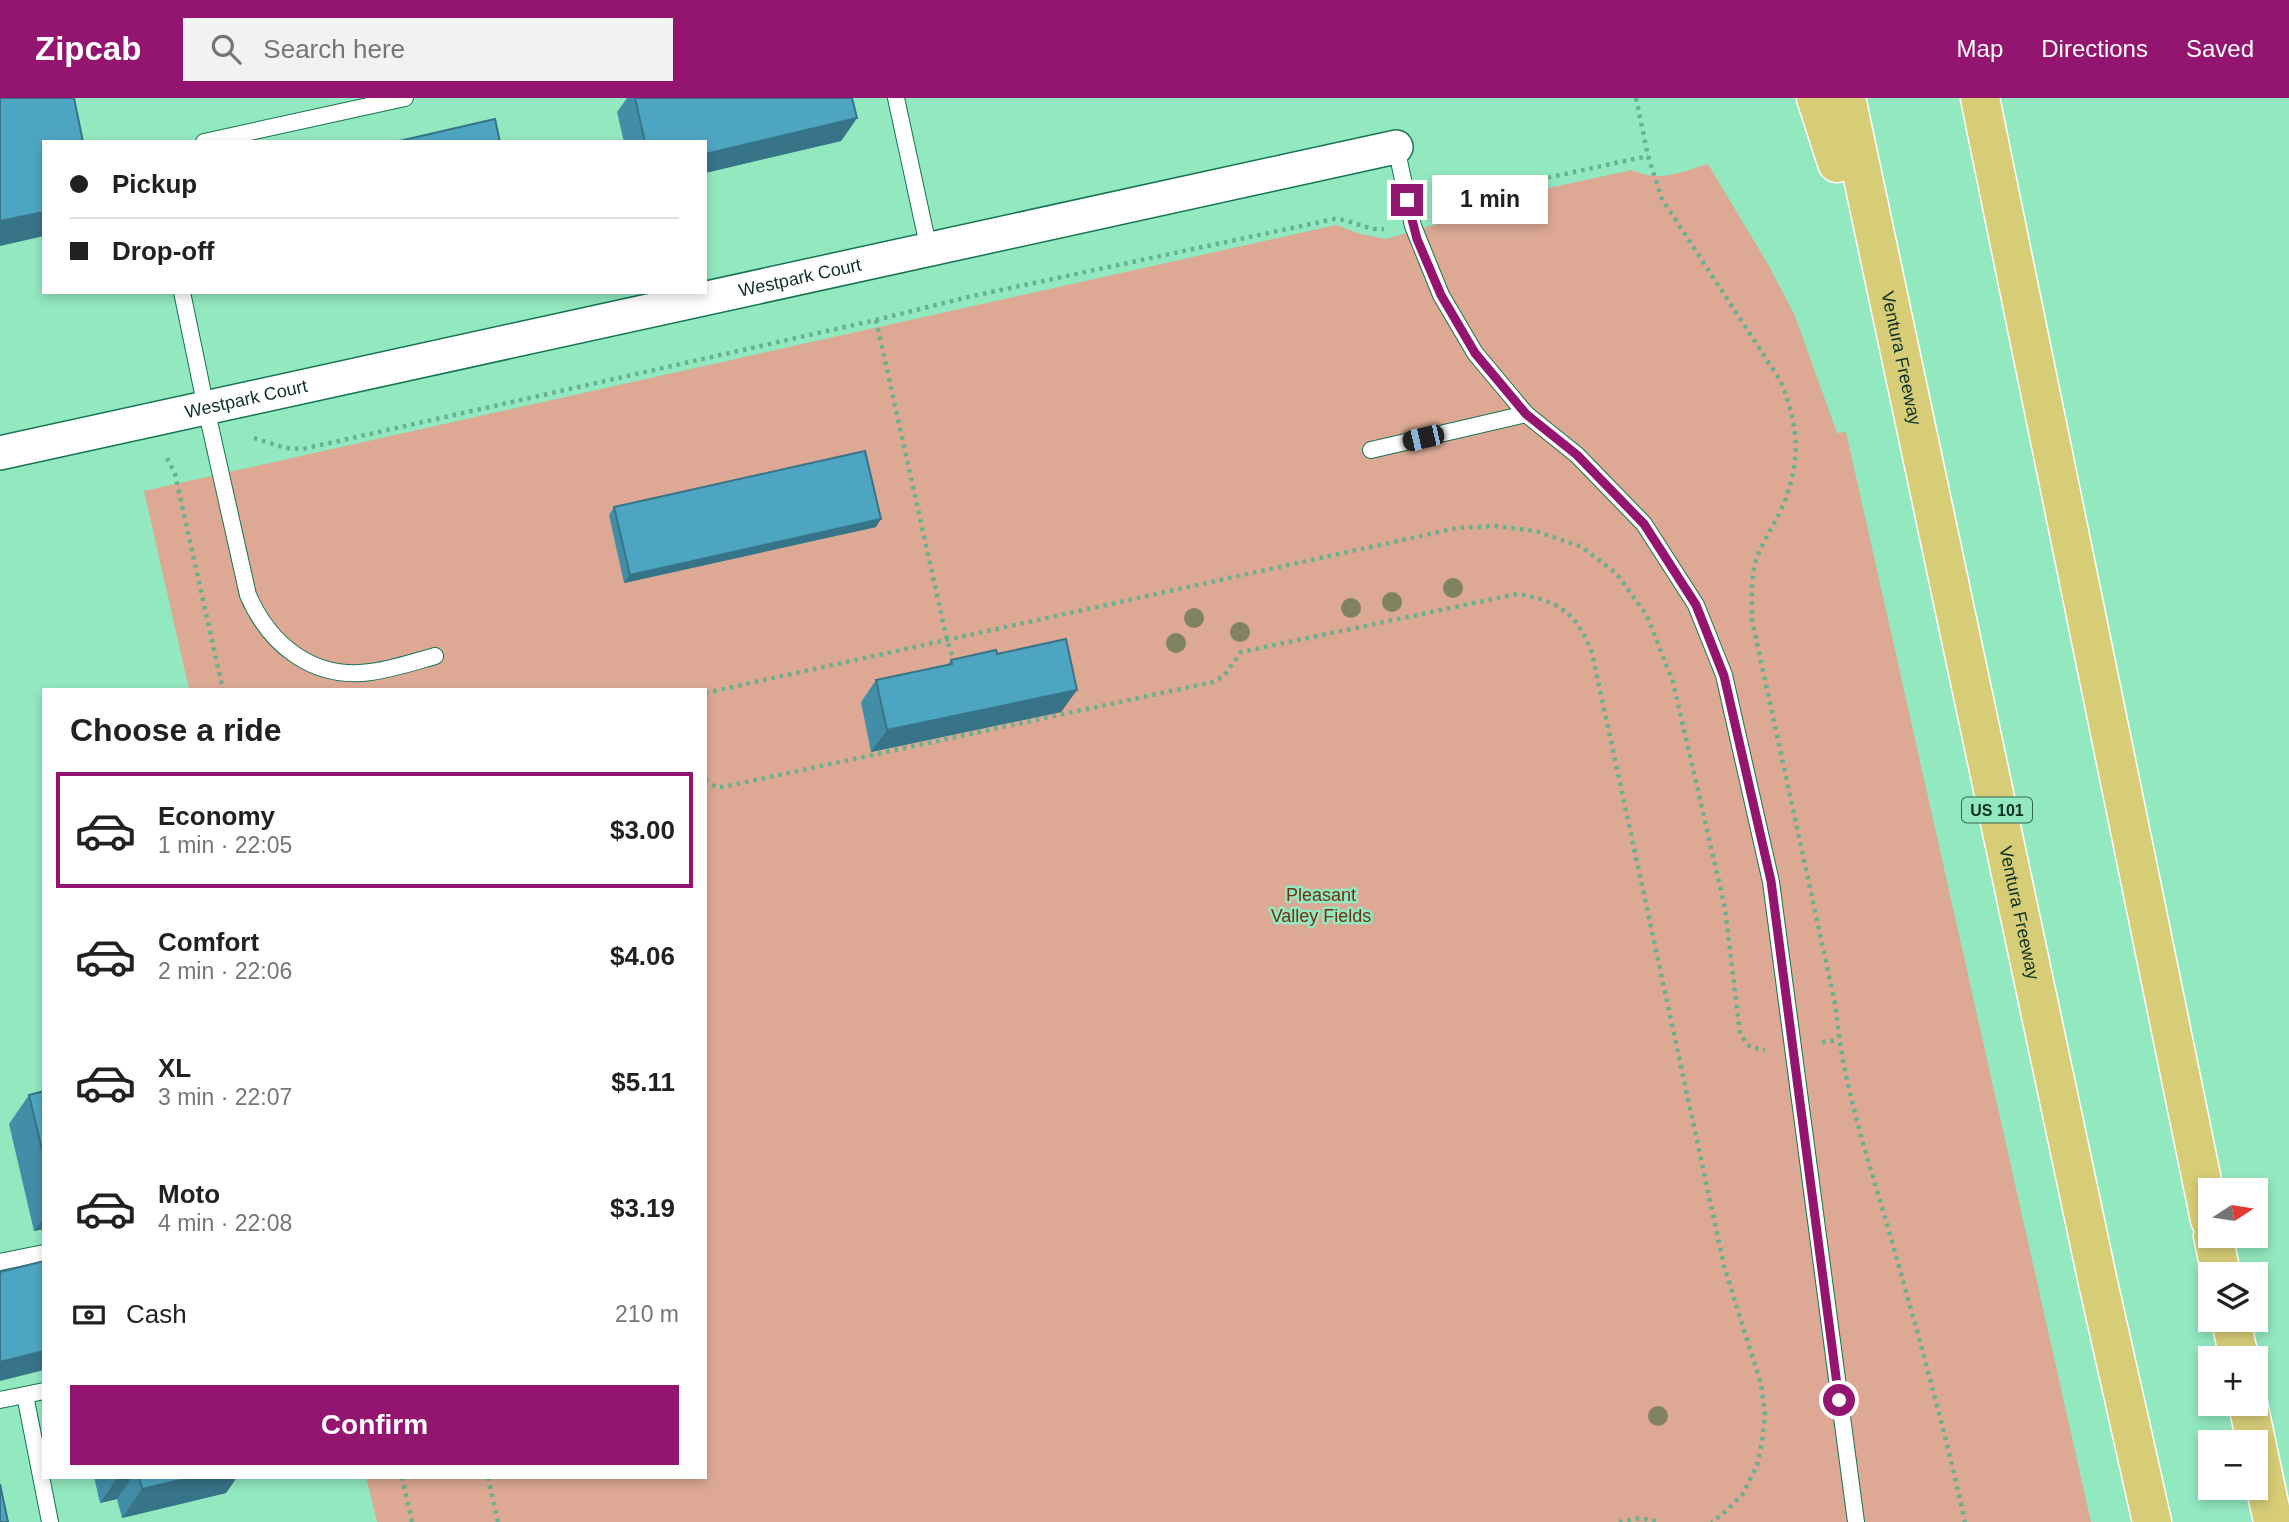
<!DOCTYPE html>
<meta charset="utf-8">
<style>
:root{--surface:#fff;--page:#f2f2f2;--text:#202124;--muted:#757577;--line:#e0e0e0;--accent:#931570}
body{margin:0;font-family:Helvetica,sans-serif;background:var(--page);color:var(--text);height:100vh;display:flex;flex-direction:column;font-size:26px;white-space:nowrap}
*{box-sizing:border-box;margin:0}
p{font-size:23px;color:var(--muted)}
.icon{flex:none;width:38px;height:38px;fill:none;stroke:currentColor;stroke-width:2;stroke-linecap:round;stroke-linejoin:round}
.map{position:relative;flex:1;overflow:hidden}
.side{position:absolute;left:42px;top:590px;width:665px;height:791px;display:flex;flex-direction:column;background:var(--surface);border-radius:0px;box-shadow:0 4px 10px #0003}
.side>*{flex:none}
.guide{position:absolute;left:42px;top:42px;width:665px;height:154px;border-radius:0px;box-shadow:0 4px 10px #0003;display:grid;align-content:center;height:154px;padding:0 28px;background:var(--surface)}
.needle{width:46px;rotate:78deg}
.controls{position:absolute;left:2198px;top:1080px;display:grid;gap:14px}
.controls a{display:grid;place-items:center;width:70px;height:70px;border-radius:0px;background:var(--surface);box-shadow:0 4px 10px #0003;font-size:35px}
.end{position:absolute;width:32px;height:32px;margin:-16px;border:9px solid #931570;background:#fff;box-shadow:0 0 0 4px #fff}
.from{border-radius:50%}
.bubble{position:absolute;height:49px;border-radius:0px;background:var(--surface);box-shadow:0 4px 10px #0003;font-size:23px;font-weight:700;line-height:49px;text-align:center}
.car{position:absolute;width:21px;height:42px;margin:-21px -10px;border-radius:9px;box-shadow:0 0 5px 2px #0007;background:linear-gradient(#222 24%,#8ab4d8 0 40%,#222 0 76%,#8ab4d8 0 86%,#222 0)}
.guide b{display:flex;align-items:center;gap:24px;height:66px;font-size:26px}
.guide b+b{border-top:2px solid var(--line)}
.guide i{width:18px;height:18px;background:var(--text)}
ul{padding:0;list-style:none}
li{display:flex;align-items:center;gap:21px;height:116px;margin:0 14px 10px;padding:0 14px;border:4px solid transparent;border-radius:0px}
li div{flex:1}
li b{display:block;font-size:26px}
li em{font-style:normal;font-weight:700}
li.selected{border-color:var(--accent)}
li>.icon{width:63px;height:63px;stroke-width:1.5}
h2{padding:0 28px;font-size:32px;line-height:84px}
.pay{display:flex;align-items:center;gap:18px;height:77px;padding:0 28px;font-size:26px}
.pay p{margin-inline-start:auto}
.cta{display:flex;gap:14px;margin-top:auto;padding:14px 28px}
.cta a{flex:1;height:80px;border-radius:0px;background:var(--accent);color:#fff;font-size:28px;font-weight:700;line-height:80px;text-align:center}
header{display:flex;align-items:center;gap:42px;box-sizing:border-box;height:98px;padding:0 35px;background:var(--accent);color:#fff}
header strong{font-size:33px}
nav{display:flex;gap:38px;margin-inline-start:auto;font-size:24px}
.search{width:490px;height:63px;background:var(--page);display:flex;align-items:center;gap:18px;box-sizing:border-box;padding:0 24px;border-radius:0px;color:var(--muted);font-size:26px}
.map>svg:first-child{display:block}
.green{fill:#dda995}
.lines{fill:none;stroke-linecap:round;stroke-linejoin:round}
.service-casing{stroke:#157452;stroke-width:18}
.minor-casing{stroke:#157452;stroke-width:36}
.motorway-casing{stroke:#fff;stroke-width:41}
.path{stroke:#69b08f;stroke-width:4.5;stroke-dasharray:3.5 5;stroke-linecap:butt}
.service{stroke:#fff;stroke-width:16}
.minor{stroke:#fff;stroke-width:33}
.motorway{stroke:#d7cd77;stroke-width:38}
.tree{fill:#808362}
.wall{fill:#438ea7}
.shaded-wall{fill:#377488}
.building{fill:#4ea5c2;stroke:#377488;stroke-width:2}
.route{stroke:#931570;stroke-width:9}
.labels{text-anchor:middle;stroke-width:5;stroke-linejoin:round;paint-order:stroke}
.shield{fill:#92e8bf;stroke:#346851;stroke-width:2}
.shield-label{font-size:16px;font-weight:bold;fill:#0c3122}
.street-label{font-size:18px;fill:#0c3122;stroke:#92e8bf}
.park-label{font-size:18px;fill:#713115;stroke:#92e8bf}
</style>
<header>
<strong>Zipcab</strong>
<div class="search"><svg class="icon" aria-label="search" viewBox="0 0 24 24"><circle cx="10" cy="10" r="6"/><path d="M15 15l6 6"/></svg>Search here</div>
<nav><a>Map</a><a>Directions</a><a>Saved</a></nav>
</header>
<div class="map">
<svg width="2289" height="1424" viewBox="0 0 2289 1424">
<rect width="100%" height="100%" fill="#92e8bf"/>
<path class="green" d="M1708,66L1769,168L1795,218L1837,335L1846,334L2091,1424H377L366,1379H705V592L189,591L144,393L1336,127L1360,136L1386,141L1447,123L1480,93L1521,96L1632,72C1660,85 1681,74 1708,66Z"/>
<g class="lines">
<g class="service-casing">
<g id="service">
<polyline points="896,0 929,152"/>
<polyline points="204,44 405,0"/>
<path d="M182,194L206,310L248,497C270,548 314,582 371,574C393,571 414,564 435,558"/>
<polyline points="1526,316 1577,357 1644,426 1696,507 1724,577 1771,784 1856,1424"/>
<polyline points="1371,352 1526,316 1475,255 1441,197 1413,128 1396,49"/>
<polyline points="0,1164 44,1155"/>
<polyline points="44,1293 25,1297 50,1424"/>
<polyline points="0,1302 25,1297"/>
</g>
</g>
<g class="minor-casing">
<g id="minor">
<path id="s1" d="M0,355L1396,49"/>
</g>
</g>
<g class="motorway-casing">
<g id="motorway">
<polyline points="1816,0 1837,65"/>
<path id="s2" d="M1846,0L2097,1180L2152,1424"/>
<polyline points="1980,0 2210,1122"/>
<polyline points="2213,1138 2221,1176"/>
<polyline points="2231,1222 2239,1260"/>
<polyline points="2248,1306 2273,1424"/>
</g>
</g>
<g class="path">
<path d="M1636,0L1648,58L1662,101L1780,282C1800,330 1802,367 1779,416C1772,430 1763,444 1757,459C1750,479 1752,501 1752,522L1836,910C1842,983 1866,1055 1887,1126C1915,1225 1943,1323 1965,1424"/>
<polyline points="1441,120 1464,101 1475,80 1518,86 1648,58"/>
<polyline points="876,222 947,542 955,566"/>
<path d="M254,340L285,350L303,351L876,222L968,199L1334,121C1352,121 1366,133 1384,131"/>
<polyline points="167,360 175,376 223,592"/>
<polyline points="705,595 1457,430 1496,428 1536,433 1582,449 1617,476 1647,518 1673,584 1725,810 1740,936 1750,949 1765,952"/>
<path d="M705,682L716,689H723L1213,584L1224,578L1241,554L1517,496C1558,502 1577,515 1592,555L1724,1168L1761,1286L1765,1317L1762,1344L1757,1367L1743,1396L1723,1416L1711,1424"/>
<polyline points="1822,944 1838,942"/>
<polyline points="402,1379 412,1424"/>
<polyline points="488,1379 498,1424"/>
<polyline points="1619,1424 1641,1420 1659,1424"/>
</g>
<use href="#service" class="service"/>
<use href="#minor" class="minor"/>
<use href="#motorway" class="motorway"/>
</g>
<g class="tree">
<circle cx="1453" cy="490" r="10"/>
<circle cx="1392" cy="504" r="10"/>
<circle cx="1351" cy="510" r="10"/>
<circle cx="1194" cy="520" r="10"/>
<circle cx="1240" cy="534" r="10"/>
<circle cx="1176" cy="545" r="10"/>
<circle cx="1658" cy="1318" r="10"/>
</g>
<g class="wall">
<polygon points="627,0 852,0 857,20 841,43 705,75 705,44 624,44 617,14"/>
<polygon points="614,409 876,429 624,485 609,417"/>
<polygon points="997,556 1077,592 1061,614 871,654 861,604 876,582 948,567 951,562"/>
<polygon points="44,993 44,1131 34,1133 9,1026 29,997"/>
<polygon points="94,1379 237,1379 226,1395 122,1420 117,1401 100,1405"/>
</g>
<g class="shaded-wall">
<polygon points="857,20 841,43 705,75 705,56"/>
<polygon points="44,114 44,138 0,148 0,123"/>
<polygon points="881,421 876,429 624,485 630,477"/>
<polygon points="1077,592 1061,614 871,654 887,632"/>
<polygon points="44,1120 44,1131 34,1133"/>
<polygon points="44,1253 44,1272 0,1283 0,1264"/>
<polygon points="118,1379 132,1379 117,1401 100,1405"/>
<polygon points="193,1379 237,1379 226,1395 122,1420 142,1391"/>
</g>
<g class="building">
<polygon points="0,0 74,0 83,44 44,44 44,114 0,123"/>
<polygon points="635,0 852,0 857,20 705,56 705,44 645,44"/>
<polygon points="495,21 500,44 395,44"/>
<polygon points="865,353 881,421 630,477 614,409"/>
<polygon points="1066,541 1077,592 887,632 876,582 952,566 951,562 996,552 997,556"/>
<polygon points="44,993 44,1060 29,997"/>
<polygon points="44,1163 44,1253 0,1264 0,1174"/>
<polygon points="139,1379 193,1379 142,1391"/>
<polygon points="0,1386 8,1424 0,1424"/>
</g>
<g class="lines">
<polyline class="route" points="1407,102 1417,141 1441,197 1475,255 1526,316 1577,357 1644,426 1696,507 1724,578 1771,783 1839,1302"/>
</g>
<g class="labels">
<rect class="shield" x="1962" y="699.5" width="70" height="25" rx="5"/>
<g class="shield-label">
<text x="1997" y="718">US 101</text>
</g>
<g class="street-label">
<text dy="6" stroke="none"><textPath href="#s1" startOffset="819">Westpark Court</textPath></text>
<text dy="6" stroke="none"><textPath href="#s2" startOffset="266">Ventura Freeway</textPath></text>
<text dy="6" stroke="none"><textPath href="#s1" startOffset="252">Westpark Court</textPath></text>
<text dy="6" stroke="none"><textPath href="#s2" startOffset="833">Ventura Freeway</textPath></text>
</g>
<g class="park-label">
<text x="1321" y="803">Pleasant<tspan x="1321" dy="21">Valley Fields</tspan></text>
</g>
</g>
</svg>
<div class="controls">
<a><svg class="needle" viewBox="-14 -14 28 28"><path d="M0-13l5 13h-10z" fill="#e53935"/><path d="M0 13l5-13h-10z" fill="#757577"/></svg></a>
<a><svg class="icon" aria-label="layers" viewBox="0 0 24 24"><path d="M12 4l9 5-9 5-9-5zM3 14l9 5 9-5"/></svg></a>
<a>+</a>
<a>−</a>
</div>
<i class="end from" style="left:1839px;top:1302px"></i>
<i class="end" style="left:1407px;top:102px"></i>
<div class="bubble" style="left:1432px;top:77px;width:116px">1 min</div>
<i class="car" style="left:1423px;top:340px;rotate:257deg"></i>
<div class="guide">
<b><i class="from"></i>Pickup</b>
<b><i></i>Drop-off</b>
</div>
<section class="side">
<h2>Choose a ride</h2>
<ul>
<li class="selected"><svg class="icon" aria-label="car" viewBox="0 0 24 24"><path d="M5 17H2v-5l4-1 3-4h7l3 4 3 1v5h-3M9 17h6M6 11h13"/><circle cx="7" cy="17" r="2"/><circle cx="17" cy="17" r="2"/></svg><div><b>Economy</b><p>1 min · 22:05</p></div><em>$3.00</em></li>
<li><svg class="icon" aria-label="car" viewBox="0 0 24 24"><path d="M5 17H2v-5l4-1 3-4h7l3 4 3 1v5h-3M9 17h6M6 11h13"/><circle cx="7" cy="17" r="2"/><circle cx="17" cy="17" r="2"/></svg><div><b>Comfort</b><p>2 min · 22:06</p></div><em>$4.06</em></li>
<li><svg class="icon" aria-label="car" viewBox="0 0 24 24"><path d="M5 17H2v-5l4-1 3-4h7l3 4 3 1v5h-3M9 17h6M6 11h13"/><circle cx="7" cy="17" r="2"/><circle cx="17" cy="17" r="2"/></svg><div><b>XL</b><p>3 min · 22:07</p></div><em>$5.11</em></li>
<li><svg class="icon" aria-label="car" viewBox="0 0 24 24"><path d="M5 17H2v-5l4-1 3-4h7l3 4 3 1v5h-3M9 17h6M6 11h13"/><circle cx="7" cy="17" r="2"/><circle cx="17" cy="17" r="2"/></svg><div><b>Moto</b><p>4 min · 22:08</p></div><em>$3.19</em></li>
</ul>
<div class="pay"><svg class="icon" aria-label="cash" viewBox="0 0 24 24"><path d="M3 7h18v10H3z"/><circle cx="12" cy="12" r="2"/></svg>Cash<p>210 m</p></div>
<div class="cta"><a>Confirm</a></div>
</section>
</div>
